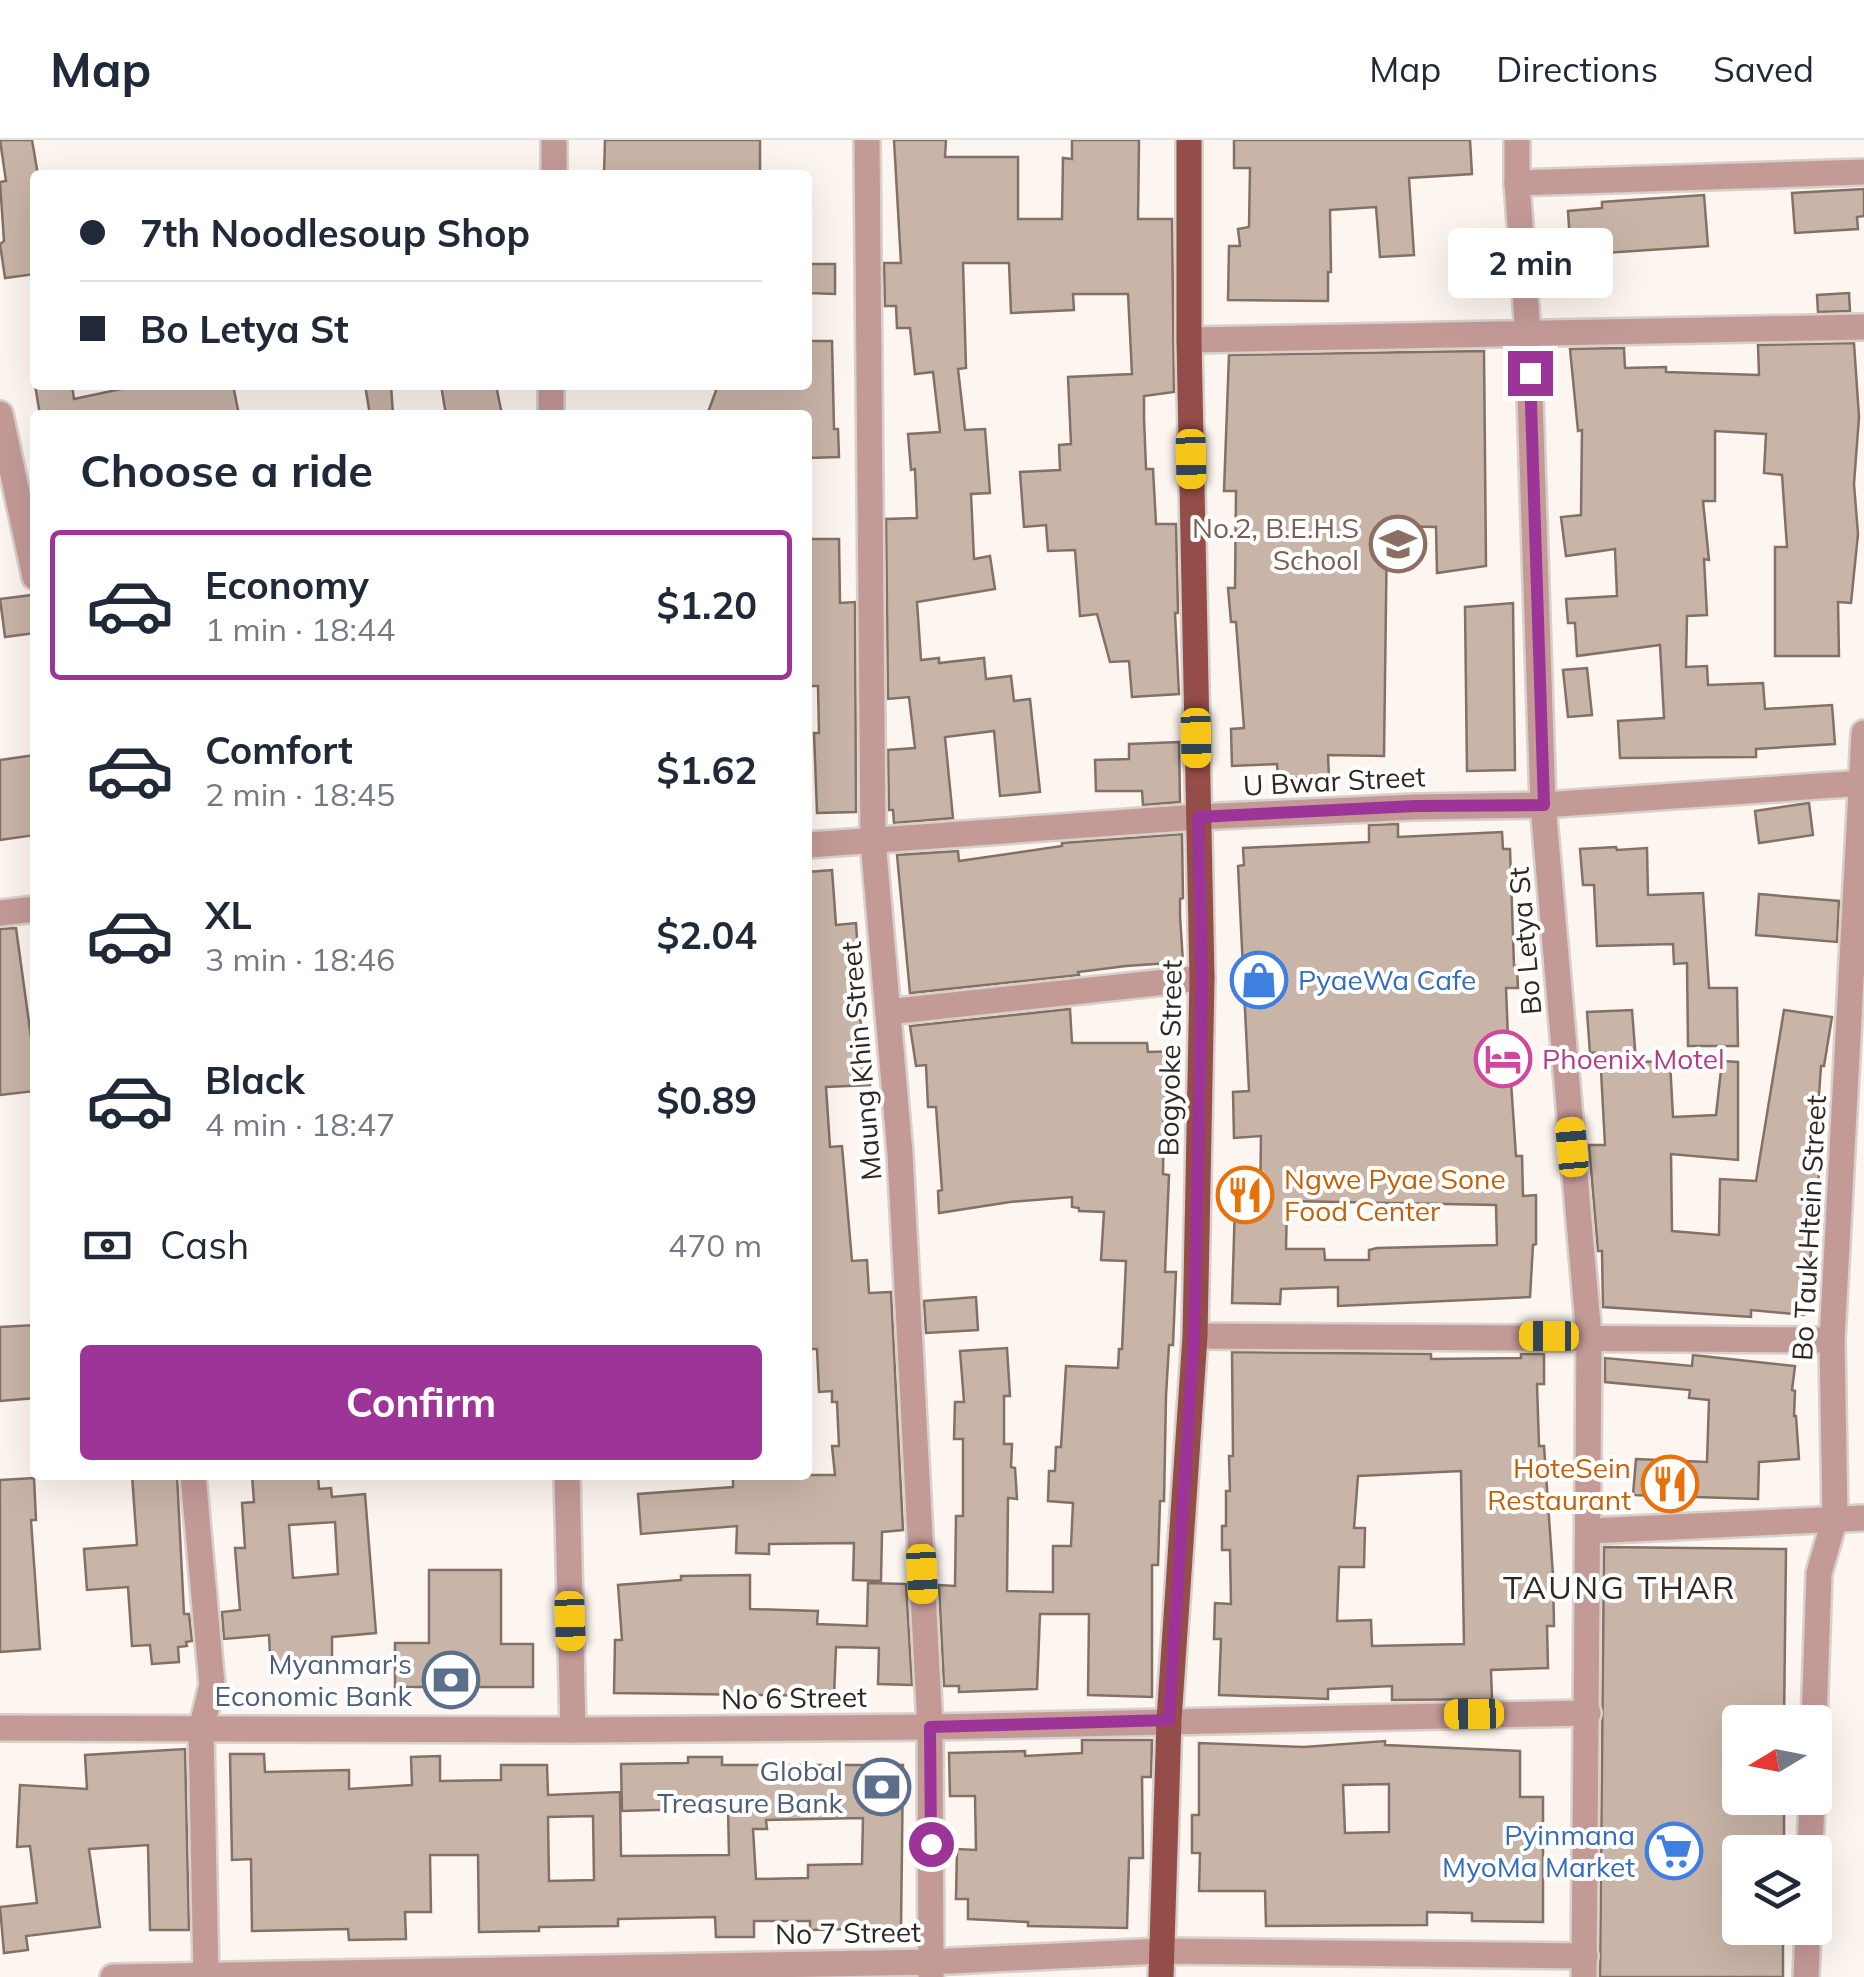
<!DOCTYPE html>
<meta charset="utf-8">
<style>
:root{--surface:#fff;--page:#f2f2f3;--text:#1f2937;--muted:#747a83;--line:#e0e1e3;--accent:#9d3497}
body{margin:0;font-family:Mulish,sans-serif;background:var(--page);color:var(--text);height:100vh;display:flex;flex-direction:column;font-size:38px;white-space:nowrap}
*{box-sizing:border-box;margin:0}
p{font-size:32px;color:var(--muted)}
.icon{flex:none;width:55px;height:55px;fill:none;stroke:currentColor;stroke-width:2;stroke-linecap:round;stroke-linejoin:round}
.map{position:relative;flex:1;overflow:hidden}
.side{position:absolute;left:30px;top:270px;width:782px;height:1070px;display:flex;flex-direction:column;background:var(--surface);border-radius:10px;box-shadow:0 10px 40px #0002}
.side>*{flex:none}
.guide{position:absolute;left:30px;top:30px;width:782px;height:220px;border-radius:10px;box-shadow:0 10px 40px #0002;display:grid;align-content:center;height:220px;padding:0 50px;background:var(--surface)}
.needle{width:65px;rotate:260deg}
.controls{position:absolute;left:1722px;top:1565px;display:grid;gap:20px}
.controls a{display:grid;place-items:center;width:110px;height:110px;border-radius:10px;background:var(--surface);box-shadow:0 10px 40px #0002;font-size:50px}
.end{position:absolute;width:45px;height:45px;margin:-22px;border:12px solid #9d3497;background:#fff;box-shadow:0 0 0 5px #fff}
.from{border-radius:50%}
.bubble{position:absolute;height:70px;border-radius:10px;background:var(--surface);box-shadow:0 10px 40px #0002;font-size:32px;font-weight:700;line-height:70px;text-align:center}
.car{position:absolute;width:30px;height:60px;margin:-30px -15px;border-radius:12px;box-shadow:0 0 8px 2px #0007;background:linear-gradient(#f5c518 24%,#345 0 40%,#f5c518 0 76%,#345 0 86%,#f5c518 0)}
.guide b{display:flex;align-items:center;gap:35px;height:95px;font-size:38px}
.guide b+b{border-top:2px solid var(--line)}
.guide i{width:25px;height:25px;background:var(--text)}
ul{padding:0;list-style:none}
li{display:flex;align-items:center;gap:30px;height:150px;margin:0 20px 15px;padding:0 30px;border:5px solid transparent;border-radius:10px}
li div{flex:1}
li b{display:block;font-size:38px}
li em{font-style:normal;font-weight:700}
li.active{border-color:var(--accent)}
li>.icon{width:90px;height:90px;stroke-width:1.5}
h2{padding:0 50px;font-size:45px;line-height:120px}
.pay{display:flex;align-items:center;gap:25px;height:110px;padding:0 50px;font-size:38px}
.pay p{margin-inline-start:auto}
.button{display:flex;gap:20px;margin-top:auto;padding:20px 50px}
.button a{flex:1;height:115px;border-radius:10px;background:var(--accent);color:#fff;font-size:40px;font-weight:700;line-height:115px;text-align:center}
header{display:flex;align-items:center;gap:60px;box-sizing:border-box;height:140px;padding:0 50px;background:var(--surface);border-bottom:2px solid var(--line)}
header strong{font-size:48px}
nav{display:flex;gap:55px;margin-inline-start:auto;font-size:35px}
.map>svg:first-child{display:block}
.building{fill:#c9b5a8;stroke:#837165;stroke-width:2.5;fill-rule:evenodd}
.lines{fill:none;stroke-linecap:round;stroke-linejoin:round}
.minor-casing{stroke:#d8d0ca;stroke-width:30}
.major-casing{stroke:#d8d0ca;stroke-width:30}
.minor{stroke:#c49a97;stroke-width:25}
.major{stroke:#944d49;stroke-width:25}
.route{stroke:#9d3497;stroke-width:12}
.labels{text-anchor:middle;stroke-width:8;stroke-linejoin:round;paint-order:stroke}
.education-label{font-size:28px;fill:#785e54;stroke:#fff;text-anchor:end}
.street-label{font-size:28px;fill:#2f2722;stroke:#fff}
.shop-label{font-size:28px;fill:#366cbe;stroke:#fff;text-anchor:start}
.hotel-label{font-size:28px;fill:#b23c85;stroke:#fff;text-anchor:start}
.food-label{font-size:28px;fill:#c56008;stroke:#fff;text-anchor:start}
.service-label{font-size:28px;fill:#4e5e75;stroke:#fff;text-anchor:end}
.quarter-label{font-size:32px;letter-spacing:2.5px;fill:#2f2722;stroke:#fff}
</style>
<header>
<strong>Map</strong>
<nav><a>Map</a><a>Directions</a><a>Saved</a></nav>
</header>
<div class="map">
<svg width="1864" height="1837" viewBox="0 0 1864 1837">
<rect width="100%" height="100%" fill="#fdf5ef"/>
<g class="building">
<polygon points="0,0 32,0 38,35 35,35 35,134 5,138 0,104 4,101 0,42 6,41"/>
<polygon points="605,0 760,0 760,32 604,35"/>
<polygon points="894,0 946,0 945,17 1018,17 1018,79 1062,79 1063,18 1072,19 1072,0 1139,0 1138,79 1172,79 1174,252 1144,256 1144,278 1146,329 1153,329 1156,384 1176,384 1178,473 1175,473 1179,554 1132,557 1129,521 1110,522 1097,474 1080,476 1075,410 1048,411 1046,385 1024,387 1020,332 1060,330 1059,305 1071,304 1068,237 1132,234 1128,154 1073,154 1074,170 1011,173 1009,123 963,123 966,228 958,229 965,290 985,289 990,353 971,354 974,419 990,416 995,449 917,462 921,520 939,518 939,523 984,518 986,539 1011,536 1014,561 1030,559 1040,652 1000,656 994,591 945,597 953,678 894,683 893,670 889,670 888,610 915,608 909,557 888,559 886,379 917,378 915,329 911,330 908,294 940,292 933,232 915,234 910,188 897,188 896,166 885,166 884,123 901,123"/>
<polygon points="1234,0 1470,0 1472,34 1409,38 1414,115 1380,117 1376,67 1330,70 1331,132 1328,132 1328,161 1228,160 1229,106 1240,106 1238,89 1249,87 1250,28 1234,28"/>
<polygon points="1864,49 1864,76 1857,77 1858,89 1795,93 1792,53"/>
<polygon points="1704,55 1708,106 1605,113 1604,100 1570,102 1568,71 1602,68 1602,62"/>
<polygon points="808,124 835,124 835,154 808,153"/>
<polygon points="1849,153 1850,171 1818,172 1817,155"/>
<polygon points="808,201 832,201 834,289 838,289 839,317 808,318 808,275 707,275 718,245 808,245"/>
<polygon points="1854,203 1859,277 1854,344 1858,394 1851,463 1838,462 1839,516 1775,516 1775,407 1787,407 1782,335 1764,333 1766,294 1715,291 1715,361 1703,361 1709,420 1704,419 1707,475 1687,476 1686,527 1707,526 1708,545 1763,543 1765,569 1832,565 1835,604 1756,609 1756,617 1620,618 1618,581 1664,578 1660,505 1577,516 1575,483 1568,483 1566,459 1617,456 1615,409 1566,416 1561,377 1581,375 1582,290 1578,291 1570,209 1624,208 1625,228 1666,227 1666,232 1759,235 1758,205"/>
<polygon points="1484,211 1486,426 1437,433 1436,387 1387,386 1384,616 1328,615 1329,637 1278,638 1277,624 1232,626 1231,589 1244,588 1236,482 1231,482 1228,448 1235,448 1236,351 1224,351 1229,215"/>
<polygon points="35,245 72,245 74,259 140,245 233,245 239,275 40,275"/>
<polygon points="365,245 391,245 393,275 370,275"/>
<polygon points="441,245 496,245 502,275 446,275"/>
<polygon points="808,399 839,399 840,463 855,462 856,672 817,673 814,593 819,593 818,546 808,546"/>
<polygon points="32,455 35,493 5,497 0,459"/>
<polygon points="1513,463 1515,630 1467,631 1465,467"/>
<polygon points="1587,528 1592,575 1568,577 1563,530"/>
<polygon points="1179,602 1180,662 1143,665 1142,651 1096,651 1095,620 1129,619 1129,604"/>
<polygon points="35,615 35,695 0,700 0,620"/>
<polygon points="1809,663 1813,695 1759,703 1755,671"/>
<path d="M1398,684V697L1502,692L1503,709H1510L1514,826H1517L1518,848H1506L1508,898L1516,1016H1522L1523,1056L1536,1055V1104L1533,1105L1530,1157L1338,1166V1147L1281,1149L1280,1164L1232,1163L1235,1064L1260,1065L1261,996L1234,998L1233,952L1249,951L1238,726L1244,725L1243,708L1369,702V685ZM1287,1061L1496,1065L1497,1105L1377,1108L1369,1110V1120H1325L1324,1109H1286Z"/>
<polygon points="1182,694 1183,758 1180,759 1180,776 1183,822 1126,826 1078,832 1079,835 910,853 897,715 958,711 959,721 1062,706 1062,703"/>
<polygon points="1616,707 1617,710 1647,708 1648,755 1703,753 1709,848 1737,848 1738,906 1688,906 1687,823 1674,824 1673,804 1597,806 1594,745 1583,745 1580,709"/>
<polygon points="832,730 836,785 856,783 858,813 852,814 863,901 868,901 870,945 826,947 830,1007 842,1006 852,1121 867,1120 869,1153 891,1152 903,1390 882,1392 881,1441 853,1440 854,1403 769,1404 769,1414 736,1413 737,1386 641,1394 638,1354 733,1347 733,1335 835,1335 832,1306 839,1306 837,1262 832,1262 832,1251 819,1252 817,1209 808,1209 808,732"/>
<polygon points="1759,754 1839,761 1837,802 1756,795"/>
<polygon points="16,788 35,926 35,951 0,955 0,789"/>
<polygon points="1070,869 1072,903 1147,903 1148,912 1179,911 1181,943 1168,944 1169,963 1164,964 1163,1034 1169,1035 1165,1132 1176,1132 1173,1205 1169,1205 1166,1256 1164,1361 1160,1361 1158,1425 1152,1425 1152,1557 1088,1555 1089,1474 1040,1474 1037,1549 959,1552 959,1546 944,1546 939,1445 955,1446 956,1376 963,1376 963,1299 954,1299 955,1262 964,1262 960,1211 1007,1208 1010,1256 1004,1256 1004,1304 1012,1304 1011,1327 1015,1328 1017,1359 1008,1358 1007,1451 1053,1452 1053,1406 1071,1406 1073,1363 1048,1361 1049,1331 1055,1331 1056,1307 1061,1307 1066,1226 1118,1228 1119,1209 1122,1209 1126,1121 1101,1120 1104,1072 1079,1071 1079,1068 1072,1067 1072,1057 1010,1062 939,1073 938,1051 942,1050 936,967 928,967 926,925 916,926 910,886"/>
<polygon points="1632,870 1636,922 1670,921 1673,977 1716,975 1722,921 1738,922 1738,1020 1671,1014 1672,1091 1719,1095 1720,1039 1756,1041 1784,870 1832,877 1824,926 1821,926 1816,998 1821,999 1818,1049 1804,1175 1751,1170 1751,1177 1603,1167 1602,1111 1598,1111 1589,1005 1605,1005 1600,912 1590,913 1587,872"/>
<polygon points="976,1157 978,1190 926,1193 924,1161"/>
<polygon points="35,1185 35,1258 0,1261 0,1187"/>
<path d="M1232,1212L1431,1214V1219L1521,1218V1214H1544V1244H1537L1539,1306H1544L1553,1435L1554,1486H1547L1548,1528L1491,1530L1492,1559L1392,1560V1546L1328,1549V1559L1219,1555L1221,1499H1214L1215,1463L1231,1464L1230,1410H1222V1386H1226V1351H1230L1229,1316H1233ZM1461,1331L1464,1504L1372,1506L1371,1480L1337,1481L1339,1427H1364L1365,1388H1354L1358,1336Z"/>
<polygon points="1693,1215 1795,1226 1792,1250 1795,1251 1794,1276 1796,1276 1799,1319 1759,1322 1758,1359 1633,1355 1636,1319 1707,1322 1709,1260 1689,1258 1690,1250 1605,1242 1605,1218 1692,1226"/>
<polygon points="132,1335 177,1335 184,1474 189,1474 192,1501 186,1502 187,1506 178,1507 179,1522 152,1524 150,1505 132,1506 128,1447 87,1450 84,1409 137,1405"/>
<path d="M252,1335H318L319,1349L331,1348L332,1357L365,1354L376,1493L332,1497V1529L271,1533L269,1495L224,1499L222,1472L240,1470L235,1408H245L242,1363L254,1362ZM335,1382L338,1434L293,1438L289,1385Z"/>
<polygon points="34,1338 36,1380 31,1380 40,1509 0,1512 0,1340"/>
<polygon points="1604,1407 1786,1409 1784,1582 1740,1582 1740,1658 1784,1658 1784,1712 1740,1712 1740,1788 1783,1788 1783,1837 1600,1837"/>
<polygon points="429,1430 501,1430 501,1504 533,1504 533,1547 395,1547 395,1503 429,1503"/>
<polygon points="750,1435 750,1469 818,1471 817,1484 867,1486 868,1443 906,1444 912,1545 878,1544 879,1508 836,1507 834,1556 614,1553 615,1500 622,1500 618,1445 681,1440 681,1436"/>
<polygon points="1082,1600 1152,1600 1151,1637 1142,1637 1143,1718 1129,1718 1127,1788 1028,1786 1028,1782 968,1779 968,1759 956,1759 957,1709 976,1710 975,1656 950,1656 949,1613 1025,1611 1025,1616 1082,1613"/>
<path d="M1385,1601V1605L1520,1611V1657H1543V1782L1472,1781V1773L1427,1772V1785L1266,1786L1265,1751H1199L1200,1713H1192V1675H1199V1603L1304,1607ZM1389,1644V1692L1345,1693L1343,1645Z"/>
<polygon points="185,1609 189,1790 150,1790 148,1705 89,1709 100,1787 26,1796 28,1810 4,1813 0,1767 37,1763 30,1706 17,1707 20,1645 87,1649 85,1615"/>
<path d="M230,1614H264L265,1632L349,1630V1649L412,1645L411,1617L440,1616V1641L501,1640V1625H547L548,1655L620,1652L621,1716L729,1715L728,1668L622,1671L621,1624L688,1623V1617H722V1625H903L901,1788L810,1790V1781H754V1797H716L715,1777L618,1779V1786L539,1787V1791L479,1792L478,1715H430L431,1772H405L406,1799L349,1800L348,1789L252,1791L251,1719L232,1720ZM593,1676L594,1740L549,1741L548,1677ZM863,1678L862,1724L808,1725V1738L756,1739L753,1689H767L766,1680Z"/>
</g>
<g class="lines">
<g class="minor-casing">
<g id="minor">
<polyline points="867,0 873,700 900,1014 930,1587 931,1837"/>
<polyline points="1517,0 1517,43 1528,194 1543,665 1589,1197 1584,1837"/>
<polyline points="554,35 554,0"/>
<polyline points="1517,43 1864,32"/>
<polyline points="1189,200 1864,187"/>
<polyline points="0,274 35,437"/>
<polyline points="551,275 551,245"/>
<polyline points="808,705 1198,677 1415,667 1543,665 1864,643"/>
<polyline points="0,773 35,769"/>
<polyline points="888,872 1202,838"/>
<polyline points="1195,1196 1832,1200"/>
<polyline points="193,1335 212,1545 201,1590 206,1835"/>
<polyline points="567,1335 573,1590"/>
<polyline points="1589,1391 1864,1378"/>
<polyline points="1814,1582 1819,1433 1835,1378 1832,1200 1864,593"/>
<polyline points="0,1588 573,1590 930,1587 1588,1573"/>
<polyline points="1810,1712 1812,1658"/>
<polyline points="113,1837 931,1822 1161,1811 1585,1816"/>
<polyline points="1806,1837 1808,1788"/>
</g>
</g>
<g class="major-casing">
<polyline id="major" points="1161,1837 1169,1580 1195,1196 1202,838 1189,200 1189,0"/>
</g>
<use href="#minor" class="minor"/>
<use href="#major" class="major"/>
</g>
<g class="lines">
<polyline class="route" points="931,1704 930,1587 1169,1580 1194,1196 1202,838 1198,677 1415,666 1544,665 1530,233"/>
</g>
<defs>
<g id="school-ring" transform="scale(2.875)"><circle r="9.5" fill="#fff" stroke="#8d6e63" stroke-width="1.5"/><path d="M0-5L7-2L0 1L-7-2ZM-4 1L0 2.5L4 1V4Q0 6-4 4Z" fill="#8d6e63"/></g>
<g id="shop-ring" transform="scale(2.875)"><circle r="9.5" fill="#fff" stroke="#3f7fe0" stroke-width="1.5"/><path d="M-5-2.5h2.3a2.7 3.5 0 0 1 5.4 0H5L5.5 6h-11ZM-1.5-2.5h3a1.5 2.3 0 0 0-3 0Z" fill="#3f7fe0"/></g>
<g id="hotel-ring" transform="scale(2.875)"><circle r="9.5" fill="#fff" stroke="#d1479c" stroke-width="1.5"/><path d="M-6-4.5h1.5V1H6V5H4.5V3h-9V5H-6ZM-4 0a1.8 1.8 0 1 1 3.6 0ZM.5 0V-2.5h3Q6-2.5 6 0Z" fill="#d1479c"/></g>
<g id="restaurant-ring" transform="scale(2.875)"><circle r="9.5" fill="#fff" stroke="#e8710a" stroke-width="1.5"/><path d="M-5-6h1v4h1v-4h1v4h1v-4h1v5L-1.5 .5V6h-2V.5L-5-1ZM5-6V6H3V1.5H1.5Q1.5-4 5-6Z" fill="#e8710a"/></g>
<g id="bank-ring" transform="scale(2.875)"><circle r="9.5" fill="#fff" stroke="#5c6f8a" stroke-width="1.5"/><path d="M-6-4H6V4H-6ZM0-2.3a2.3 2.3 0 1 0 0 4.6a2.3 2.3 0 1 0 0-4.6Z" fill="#5c6f8a"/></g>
<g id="supermarket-ring" transform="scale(2.875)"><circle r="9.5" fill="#fff" stroke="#3f7fe0" stroke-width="1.5"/><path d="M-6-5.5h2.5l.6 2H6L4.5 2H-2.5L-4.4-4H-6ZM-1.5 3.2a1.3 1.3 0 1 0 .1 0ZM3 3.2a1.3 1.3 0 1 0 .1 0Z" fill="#3f7fe0"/></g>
</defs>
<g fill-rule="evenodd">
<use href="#school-ring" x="1398" y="404"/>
<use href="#shop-ring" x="1259" y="840"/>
<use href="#hotel-ring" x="1503" y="919"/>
<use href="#restaurant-ring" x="1245" y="1055"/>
<use href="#restaurant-ring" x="1670" y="1344"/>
<use href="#bank-ring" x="451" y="1540"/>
<use href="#bank-ring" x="882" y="1647"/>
<use href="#supermarket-ring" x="1674" y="1711"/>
</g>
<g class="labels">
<g class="education-label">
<text x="1359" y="398">No.2, B.E.H.S<tspan x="1359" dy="32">School</tspan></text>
</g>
<g class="street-label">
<text transform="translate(1334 641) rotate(-3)" y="10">U Bwar Street</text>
<text transform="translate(1525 801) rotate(-95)" y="10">Bo Letya St</text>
<text transform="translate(1170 918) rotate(-89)" y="10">Bogyoke Street</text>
<text transform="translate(861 921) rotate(-95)" y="10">Maung Khin Street</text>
<text transform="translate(1809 1088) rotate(-87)" y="10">Bo Tauk Htein Street</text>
<text transform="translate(794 1558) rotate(-1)" y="10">No 6 Street</text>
<text transform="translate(848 1793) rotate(-1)" y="10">No 7 Street</text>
</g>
<g class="shop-label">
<text x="1298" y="850">PyaeWa Cafe</text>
<text x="1635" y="1705" text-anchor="end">Pyinmana<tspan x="1635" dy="32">MyoMa Market</tspan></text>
</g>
<g class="hotel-label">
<text x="1542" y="929">Phoenix Motel</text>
</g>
<g class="food-label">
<text x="1284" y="1049">Ngwe Pyae Sone<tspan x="1284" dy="32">Food Center</tspan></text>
<text x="1631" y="1338" text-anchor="end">HoteSein<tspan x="1631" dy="32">Restaurant</tspan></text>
</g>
<g class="service-label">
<text x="412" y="1534">Myanmar's<tspan x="412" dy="32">Economic Bank</tspan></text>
<text x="843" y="1641">Global<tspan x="843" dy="32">Treasure Bank</tspan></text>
</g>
<g class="quarter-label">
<text x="1620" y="1459">TAUNG THAR</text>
</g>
</g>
</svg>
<div class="controls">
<a><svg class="needle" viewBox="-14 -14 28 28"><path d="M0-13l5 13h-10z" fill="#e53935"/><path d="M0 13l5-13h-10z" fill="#747a83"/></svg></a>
<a><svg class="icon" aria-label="layers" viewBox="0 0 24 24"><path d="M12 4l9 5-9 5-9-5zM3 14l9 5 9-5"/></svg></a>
</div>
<i class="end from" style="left:931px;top:1704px"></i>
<i class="end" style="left:1530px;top:233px"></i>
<div class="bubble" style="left:1448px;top:88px;width:165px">2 min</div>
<i class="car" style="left:1191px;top:319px;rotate:179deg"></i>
<i class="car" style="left:1196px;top:598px;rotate:179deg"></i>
<i class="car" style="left:1572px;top:1007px;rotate:355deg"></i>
<i class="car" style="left:1549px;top:1196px;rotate:270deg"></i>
<i class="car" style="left:922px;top:1434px;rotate:177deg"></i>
<i class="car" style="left:570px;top:1481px;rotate:178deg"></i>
<i class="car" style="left:1474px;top:1574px;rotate:269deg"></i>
<div class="guide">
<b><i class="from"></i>7th Noodlesoup Shop</b>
<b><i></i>Bo Letya St</b>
</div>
<section class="side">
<h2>Choose a ride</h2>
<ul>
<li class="active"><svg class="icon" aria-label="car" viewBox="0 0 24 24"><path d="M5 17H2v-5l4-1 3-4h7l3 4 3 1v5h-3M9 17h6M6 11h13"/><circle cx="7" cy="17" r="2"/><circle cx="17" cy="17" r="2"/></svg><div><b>Economy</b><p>1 min · 18:44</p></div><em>$1.20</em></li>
<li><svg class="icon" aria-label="car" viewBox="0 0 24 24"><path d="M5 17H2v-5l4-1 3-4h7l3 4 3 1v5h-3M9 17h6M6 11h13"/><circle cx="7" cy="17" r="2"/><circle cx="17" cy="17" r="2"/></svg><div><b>Comfort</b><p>2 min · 18:45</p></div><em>$1.62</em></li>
<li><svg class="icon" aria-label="car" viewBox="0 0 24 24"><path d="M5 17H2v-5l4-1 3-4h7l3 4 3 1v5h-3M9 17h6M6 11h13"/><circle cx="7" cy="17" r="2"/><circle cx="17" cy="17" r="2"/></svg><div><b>XL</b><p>3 min · 18:46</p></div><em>$2.04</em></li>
<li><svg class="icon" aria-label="car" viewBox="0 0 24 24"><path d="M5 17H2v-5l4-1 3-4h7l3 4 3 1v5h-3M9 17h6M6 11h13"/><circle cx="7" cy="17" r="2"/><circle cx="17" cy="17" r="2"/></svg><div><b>Black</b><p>4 min · 18:47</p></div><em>$0.89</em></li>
</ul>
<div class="pay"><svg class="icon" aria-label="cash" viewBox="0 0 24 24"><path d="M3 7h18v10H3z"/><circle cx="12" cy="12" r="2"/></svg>Cash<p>470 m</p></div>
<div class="button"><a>Confirm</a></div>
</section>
</div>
